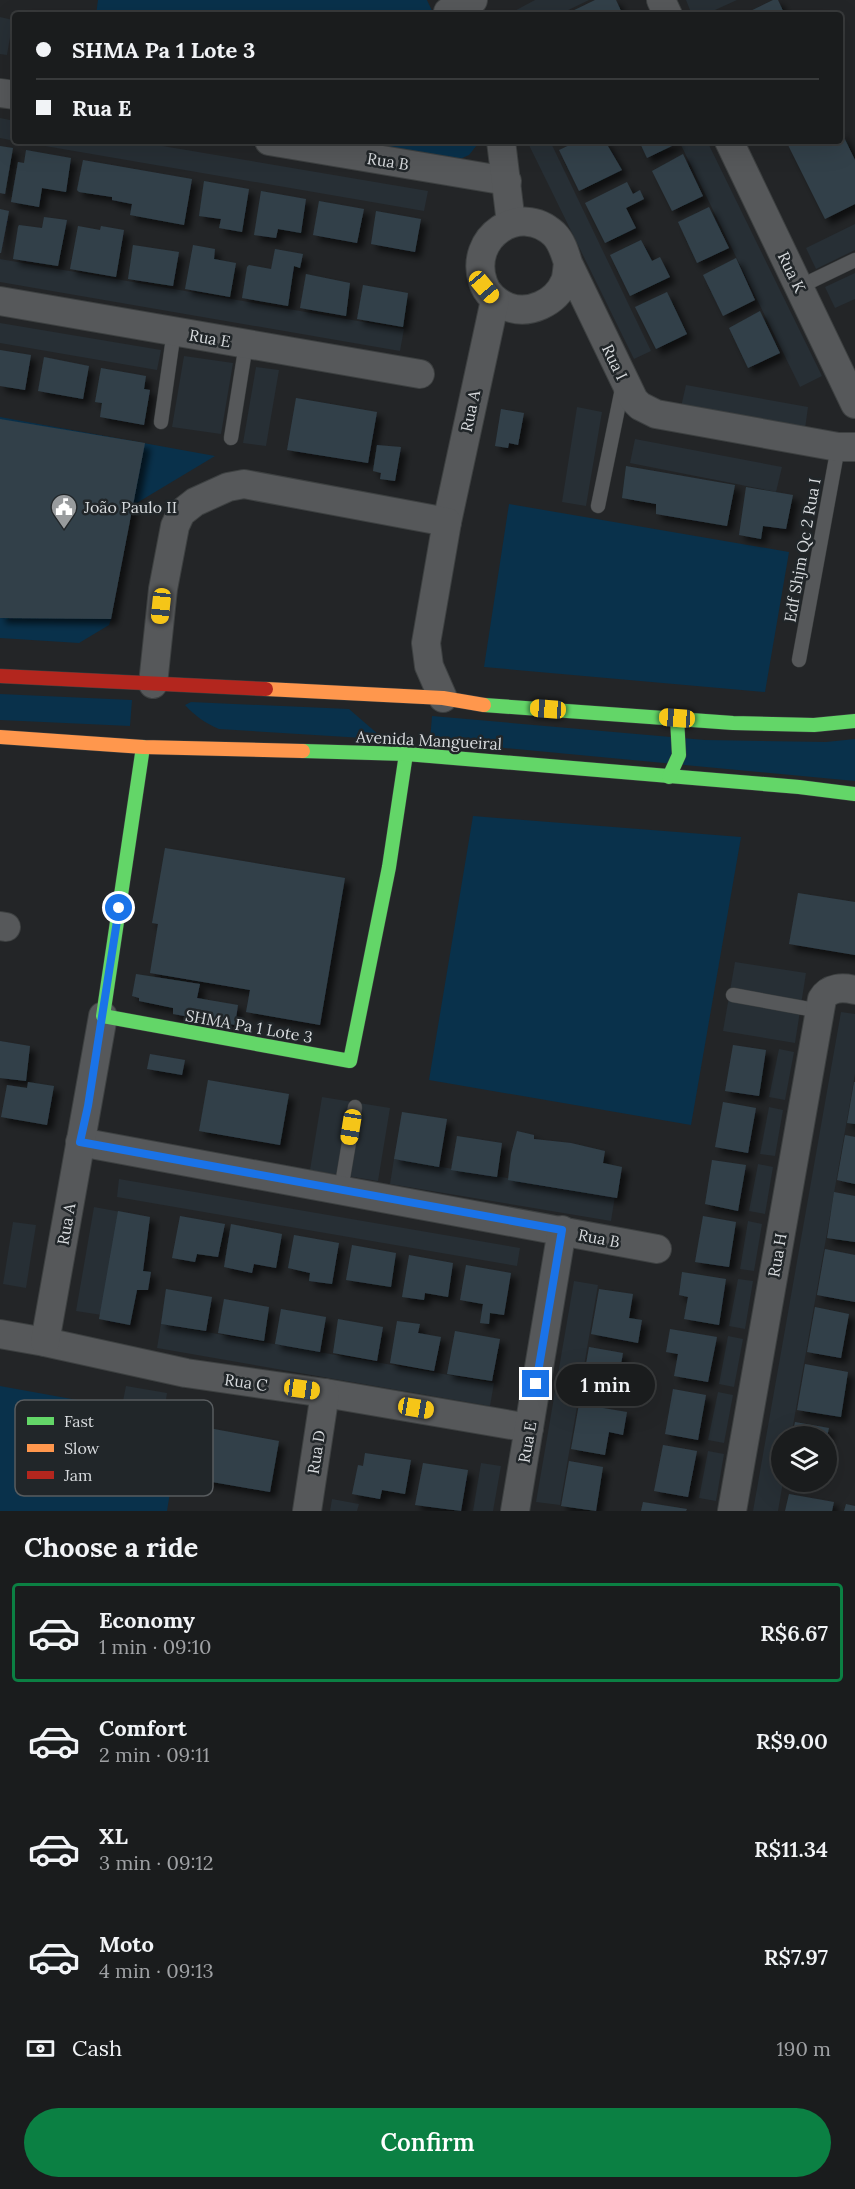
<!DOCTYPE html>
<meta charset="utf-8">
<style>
:root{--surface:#1a1c1d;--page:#27292a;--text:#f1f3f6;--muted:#9fa1a4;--line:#383a3b;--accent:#0b8043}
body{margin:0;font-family:Lora,serif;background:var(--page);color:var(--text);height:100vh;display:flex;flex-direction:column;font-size:22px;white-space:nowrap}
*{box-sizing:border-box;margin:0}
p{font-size:20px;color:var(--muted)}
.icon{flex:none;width:33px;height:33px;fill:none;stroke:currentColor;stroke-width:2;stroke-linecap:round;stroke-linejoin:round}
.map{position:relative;height:1511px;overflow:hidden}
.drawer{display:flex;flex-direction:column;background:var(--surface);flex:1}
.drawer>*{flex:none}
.hud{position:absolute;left:12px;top:12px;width:831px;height:132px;border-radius:6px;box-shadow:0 6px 24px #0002,0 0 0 2px var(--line);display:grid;align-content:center;height:132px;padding:0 24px;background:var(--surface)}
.buttons{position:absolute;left:771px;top:1426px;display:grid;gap:12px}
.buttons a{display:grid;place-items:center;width:66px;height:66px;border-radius:50%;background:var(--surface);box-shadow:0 6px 24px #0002,0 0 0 2px var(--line);font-size:30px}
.end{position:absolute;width:27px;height:27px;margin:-14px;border:8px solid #1a73e8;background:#fff;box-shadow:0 0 0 3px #fff}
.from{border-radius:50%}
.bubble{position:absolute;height:42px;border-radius:21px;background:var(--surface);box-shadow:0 6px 24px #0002,0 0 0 2px var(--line);font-size:20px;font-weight:600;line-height:42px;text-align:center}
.car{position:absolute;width:18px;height:36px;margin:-18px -9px;border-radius:8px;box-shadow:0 0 4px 2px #0007;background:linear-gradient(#f5c518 24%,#345 0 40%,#f5c518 0 76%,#345 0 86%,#f5c518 0)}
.hud b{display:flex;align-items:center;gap:21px;height:57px;font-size:22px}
.hud b+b{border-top:2px solid var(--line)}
.hud i{width:15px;height:15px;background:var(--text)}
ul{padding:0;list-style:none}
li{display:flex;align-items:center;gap:18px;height:99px;margin:0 12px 9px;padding:0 12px;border:3px solid transparent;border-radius:6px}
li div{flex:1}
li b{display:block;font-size:22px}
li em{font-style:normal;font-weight:600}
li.active{border-color:var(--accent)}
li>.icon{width:54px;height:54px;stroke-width:1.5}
h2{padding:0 24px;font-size:27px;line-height:72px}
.pay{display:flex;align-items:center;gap:15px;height:66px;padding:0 24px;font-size:22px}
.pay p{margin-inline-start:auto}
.cta{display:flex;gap:12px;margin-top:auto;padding:12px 24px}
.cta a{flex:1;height:69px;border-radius:36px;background:var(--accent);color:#fff;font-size:24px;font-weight:600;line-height:69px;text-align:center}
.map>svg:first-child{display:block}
.built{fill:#272f35}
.green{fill:#09314b}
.building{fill:#31404a;filter:url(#shadow)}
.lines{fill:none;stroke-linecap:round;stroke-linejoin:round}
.lane-casing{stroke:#3d4041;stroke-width:15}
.street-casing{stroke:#3d4041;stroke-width:30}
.fast-casing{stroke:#3d4041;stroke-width:15}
.slow-casing{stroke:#3d4041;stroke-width:15}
.jam-casing{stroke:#3d4041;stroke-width:15}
.lane{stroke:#56585a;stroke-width:14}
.street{stroke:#56585a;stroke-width:28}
.fast{stroke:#63d668;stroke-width:14}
.slow{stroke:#ff974d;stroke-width:14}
.jam{stroke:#b3261e;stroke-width:14}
.route{stroke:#1a73e8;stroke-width:8}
.labels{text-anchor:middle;stroke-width:5;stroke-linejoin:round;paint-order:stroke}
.street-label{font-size:16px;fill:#d7dadd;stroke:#212629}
.poi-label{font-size:16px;fill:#d7dadd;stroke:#212629;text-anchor:start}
.key{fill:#212629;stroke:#585c5f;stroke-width:1.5}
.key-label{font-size:16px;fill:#d7dadd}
</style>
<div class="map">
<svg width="855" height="1511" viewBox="0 0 855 1511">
<defs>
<filter id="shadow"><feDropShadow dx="5.5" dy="5.5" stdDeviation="3" flood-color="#0009"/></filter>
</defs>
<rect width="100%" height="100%" fill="#232527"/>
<g class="built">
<polygon points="535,0 589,0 558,15 507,15"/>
<polygon points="686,0 737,0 704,15 692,15"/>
<polygon points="0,17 13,20 7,55 0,54"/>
<polygon points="0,118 15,121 15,141 0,138"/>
<polygon points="16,141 133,141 428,191 424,211"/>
<polygon points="527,141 550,141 651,351 634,359"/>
<polygon points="679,141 707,141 822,376 800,387"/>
<polygon points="855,224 855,250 816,269 806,248"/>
<polygon points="0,259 404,329 400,351 0,282"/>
<polygon points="855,273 855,299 835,308 825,287"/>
<polygon points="0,323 161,350 157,370 0,343"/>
<polygon points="184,356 233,363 221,434 172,427"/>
<polygon points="256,367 279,370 266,446 243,443"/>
<polygon points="686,385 808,407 805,429 681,407"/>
<polygon points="577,407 602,412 586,506 562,502"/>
<polygon points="635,439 782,467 776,492 630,463"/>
<polygon points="735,962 806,973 795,1043 723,1031"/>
<polygon points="841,1012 855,1014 855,1074 791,1437 782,1437 783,1482 778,1511 753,1511"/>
<polygon points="779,1049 794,1052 785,1100 769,1097"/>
<polygon points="322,1097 390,1108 378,1181 310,1170"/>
<polygon points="769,1107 783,1110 775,1156 760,1154"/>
<polygon points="394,1159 615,1196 611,1221 390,1184"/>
<polygon points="758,1164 773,1167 765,1214 749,1211"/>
<polygon points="119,1179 520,1248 517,1266 117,1197"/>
<polygon points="94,1207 121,1212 102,1315 76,1311"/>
<polygon points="748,1221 762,1224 754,1271 740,1269"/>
<polygon points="13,1222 36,1225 26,1288 3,1284"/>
<polygon points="738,1279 753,1281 745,1329 729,1326"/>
<polygon points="574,1281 598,1285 560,1505 536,1502"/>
<polygon points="161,1324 494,1383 490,1406 157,1348"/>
<polygon points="728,1336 743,1339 734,1387 719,1384"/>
<polygon points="126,1386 167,1393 164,1413 122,1406"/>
<polygon points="718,1392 733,1395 724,1443 708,1440"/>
<polygon points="708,1451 724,1454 716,1501 699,1498"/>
<polygon points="481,1463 501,1466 493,1511 473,1511"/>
<polygon points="332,1499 359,1504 357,1511 330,1511"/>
</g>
<g class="green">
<polygon points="98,0 427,0 434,15 96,15"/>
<polygon points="311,141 480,141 469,155 449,164"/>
<polygon points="0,417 215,456 125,510 111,619 109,625 79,643 0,638"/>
<polygon points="509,504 789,552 765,692 484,667"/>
<polygon points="0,694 132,700 130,726 0,720"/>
<path d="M191,702L349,709L379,735V739L219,729C205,723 195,716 185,705Z"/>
<polygon points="432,716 705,740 826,742 855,739 855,781 430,741"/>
<polygon points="473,816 741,837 691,1125 429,1080"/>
<polygon points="0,1386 182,1419 167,1511 0,1511"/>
</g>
<g class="building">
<polygon points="595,0 616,0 623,15 564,15"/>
<polygon points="773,0 778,0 785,15 742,15"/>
<polygon points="840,129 855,160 855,204 825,219 788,145 796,141 840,141"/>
<polygon points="578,141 605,141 622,170 579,191 559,150"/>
<polygon points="639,141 677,141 678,143 647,158"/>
<polygon points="0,146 13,148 5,194 0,193"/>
<polygon points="26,150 71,158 66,192 42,188 39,207 11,202 18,162 24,163"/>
<polygon points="683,154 703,196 672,211 652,171"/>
<polygon points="83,160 192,179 184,225 130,215 132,204 112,200 112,197 79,192 77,190"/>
<polygon points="204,181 249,189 242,232 219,228 221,219 199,216"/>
<polygon points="627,182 633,194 640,190 644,199 626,208 636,228 605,243 585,203"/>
<polygon points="261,191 306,199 301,233 278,229 276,238 254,235"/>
<polygon points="319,201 364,209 357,243 313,235"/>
<polygon points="709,207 729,248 697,263 678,222"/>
<polygon points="0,209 9,211 1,253 0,253"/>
<polygon points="376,211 421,219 415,252 371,244"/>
<polygon points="44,217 67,220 58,266 13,259 18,227 19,225 42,228"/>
<polygon points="78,226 100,230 101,226 124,230 116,277 70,269"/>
<polygon points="641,240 652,261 660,257 670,277 630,296 610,255"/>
<polygon points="133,245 179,252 173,286 128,279"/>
<polygon points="193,245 215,249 214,259 236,263 230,297 185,289"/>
<polygon points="275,249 303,254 300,268 294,266 288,306 242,298 247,267 249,265 271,269"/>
<polygon points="736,258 755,300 723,316 703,275"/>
<polygon points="306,274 350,283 346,316 300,308"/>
<polygon points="363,285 408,293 403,327 357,319"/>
<polygon points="667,292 687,334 656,349 635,307"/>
<polygon points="760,311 780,353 748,368 729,328"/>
<polygon points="0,350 31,355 25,390 0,386"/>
<polygon points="44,357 89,366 83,399 38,391"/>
<polygon points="101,368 146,376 144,389 150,390 144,425 100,417 102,403 95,402"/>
<polygon points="296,398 377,412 368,463 287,450"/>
<polygon points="501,409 524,413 518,445 509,443 508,448 495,446"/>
<polygon points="0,419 145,443 111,619 0,618"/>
<polygon points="377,445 401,447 395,481 380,479 381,473 373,471"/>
<polygon points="626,466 735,485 727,526 656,514 656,504 622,498"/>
<polygon points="746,487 793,495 786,529 763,526 761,539 739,535"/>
<polygon points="165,848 345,878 320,1025 246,1012 250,990 150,973 158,924 152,923"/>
<polygon points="798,893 855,902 855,955 789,944"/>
<polygon points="136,974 200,984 197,998 238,1005 235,1025 173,1014 173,1008 139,1001 139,998 132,996"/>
<polygon points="0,1041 30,1046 26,1081 0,1078"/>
<polygon points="733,1045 766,1050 759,1096 725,1091"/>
<polygon points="150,1054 185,1060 182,1075 147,1069"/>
<polygon points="208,1080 289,1094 280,1145 199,1131"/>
<polygon points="28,1082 54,1086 47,1125 1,1117 7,1085 27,1088"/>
<polygon points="854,1082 855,1082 855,1124 847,1123"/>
<polygon points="723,1102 756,1108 748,1153 715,1147"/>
<polygon points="402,1112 447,1119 439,1167 394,1159"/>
<polygon points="517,1131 534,1135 534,1139 571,1143 605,1151 603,1163 622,1167 617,1198 508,1180 511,1154"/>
<polygon points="845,1135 855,1137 855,1184 837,1180"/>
<polygon points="457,1136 502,1143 497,1177 451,1170"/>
<polygon points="712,1160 746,1165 738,1211 705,1204"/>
<polygon points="834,1192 855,1196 855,1242 827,1238"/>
<polygon points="118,1211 150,1217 143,1271 151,1272 148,1290 137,1290 130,1325 99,1319"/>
<polygon points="180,1216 225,1224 218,1257 197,1254 195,1262 172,1258"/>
<polygon points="703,1216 736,1222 729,1267 695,1262"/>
<polygon points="231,1224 282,1234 276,1268 254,1264 252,1273 224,1267"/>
<polygon points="294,1235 339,1243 332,1284 309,1281 310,1273 288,1268"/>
<polygon points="352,1245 396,1253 391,1287 346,1280"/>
<polygon points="825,1249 855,1255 855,1302 817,1295"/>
<polygon points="409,1255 453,1263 448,1297 425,1293 424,1300 402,1297"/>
<polygon points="466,1265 511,1273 504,1315 490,1313 489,1324 480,1323 483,1304 460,1300"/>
<polygon points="682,1272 726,1279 719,1325 684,1319 688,1297 679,1295"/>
<polygon points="166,1289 212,1297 206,1331 161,1324"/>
<polygon points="599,1289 633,1294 629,1318 642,1320 638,1343 591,1334"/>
<polygon points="224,1299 269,1307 264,1341 218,1333"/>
<polygon points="815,1307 849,1314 841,1358 807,1352"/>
<polygon points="281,1309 326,1317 320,1352 275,1344"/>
<polygon points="338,1319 383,1327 377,1361 333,1353"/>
<polygon points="397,1321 420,1324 418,1333 441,1337 434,1371 390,1363"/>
<polygon points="670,1329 717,1337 708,1382 674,1376 678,1354 666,1352"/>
<polygon points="455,1331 500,1339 492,1381 447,1374"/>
<polygon points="589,1347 623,1353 615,1398 581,1392"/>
<polygon points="805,1364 848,1372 841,1417 797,1410"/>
<polygon points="673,1389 706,1395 698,1440 665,1434"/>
<polygon points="579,1404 627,1412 623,1435 609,1432 605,1455 571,1449"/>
<polygon points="795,1422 829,1428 827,1437 792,1437"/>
<polygon points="198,1426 279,1441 270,1492 189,1478"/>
<polygon points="663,1445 697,1451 688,1497 654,1491"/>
<polygon points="365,1453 411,1460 405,1494 382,1490 380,1499 352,1494 358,1465 363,1466"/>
<polygon points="569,1461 603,1467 596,1511 561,1506"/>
<polygon points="423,1463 468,1470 461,1511 415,1505"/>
<polygon points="789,1494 834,1502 832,1511 785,1511"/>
<polygon points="643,1502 687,1509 686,1511 641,1511"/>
<polygon points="846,1504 855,1506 855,1511 844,1511"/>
</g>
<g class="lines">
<g class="lane-casing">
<g id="lane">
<polyline points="799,287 855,260"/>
<polyline points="161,422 174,331"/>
<polyline points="231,438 246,344"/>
<polyline points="598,506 623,384"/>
<polyline points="799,660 838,447"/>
<polyline points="733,995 820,1011"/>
<polyline points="341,1190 355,1107"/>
</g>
</g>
<g class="street-casing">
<g id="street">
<polyline points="661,0 668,15"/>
<polyline points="448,12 473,0"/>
<polyline points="0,93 15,95"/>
<polyline points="269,141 507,181"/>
<polyline points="501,141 511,223"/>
<polyline points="729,141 855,404"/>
<path d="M568,263C567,269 567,276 565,281C556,303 529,315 508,307C497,303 486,293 483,282C468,237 520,202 554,234C562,242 565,253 568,263L634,400L640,406L656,414L838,447H855"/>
<polyline points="0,301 420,374"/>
<polyline points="447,522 495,300"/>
<polyline points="153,684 163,589 175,526 181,513 195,502 228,487 244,484 447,522 426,643 429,666 443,698"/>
<polyline points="0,926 6,927"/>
<polyline points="80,1142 657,1249"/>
<polyline points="0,1334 45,1342 186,1373 325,1393 529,1428"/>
<polyline points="45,1342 103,1016"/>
<polyline points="307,1511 325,1393"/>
<polyline points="515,1511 562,1230"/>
<path d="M732,1511L822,999C829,987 843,987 855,990"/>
</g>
</g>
<g class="fast-casing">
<g id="fast">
<polyline points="484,705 733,723 814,725 855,721"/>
<polyline points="143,747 103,1016 350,1061 389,867 406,754"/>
<polyline points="303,751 406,754 799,787 855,794"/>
<polyline points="669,777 679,755 677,718"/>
</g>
</g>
<g class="slow-casing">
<g id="slow">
<polyline points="266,689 443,698 484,705"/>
<polyline points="0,737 143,747 303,751"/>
</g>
</g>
<g class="jam-casing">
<polyline id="jam" points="0,676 266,689"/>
</g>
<use href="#lane" class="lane"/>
<use href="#street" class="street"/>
<use href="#fast" class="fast"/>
<use href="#slow" class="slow"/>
<use href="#jam" class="jam"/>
</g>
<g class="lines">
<polyline class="route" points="119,908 88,1106 80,1142 562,1230 536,1384"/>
</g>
<defs>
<g id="civic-pin" transform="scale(1.35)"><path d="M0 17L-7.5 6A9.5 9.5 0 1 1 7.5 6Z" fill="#989b9d" stroke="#212629"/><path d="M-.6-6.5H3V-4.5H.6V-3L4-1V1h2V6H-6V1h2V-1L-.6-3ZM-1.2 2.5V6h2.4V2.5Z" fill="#fff"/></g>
</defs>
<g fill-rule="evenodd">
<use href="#civic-pin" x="64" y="507"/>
</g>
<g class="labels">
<g class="street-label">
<text transform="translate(388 161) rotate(9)" y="6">Rua B</text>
<text transform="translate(792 272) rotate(64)" y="6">Rua K</text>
<text transform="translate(210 338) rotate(10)" y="6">Rua E</text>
<text transform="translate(615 362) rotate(64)" y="6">Rua I</text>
<text transform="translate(470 411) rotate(-78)" y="6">Rua A</text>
<text transform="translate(802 550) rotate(-80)" y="6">Edf Shjm Qc 2 Rua I</text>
<text transform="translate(429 740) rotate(3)" y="6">Avenida Mangueiral</text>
<text transform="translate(249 1026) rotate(10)" y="6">SHMA Pa 1 Lote 3</text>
<text transform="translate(66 1224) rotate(-80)" y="6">Rua A</text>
<text transform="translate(599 1238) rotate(11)" y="6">Rua B</text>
<text transform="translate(777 1255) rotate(-80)" y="6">Rua H</text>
<text transform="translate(246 1382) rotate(8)" y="6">Rua C</text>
<text transform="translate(527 1442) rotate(-80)" y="6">Rua E</text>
<text transform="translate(316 1452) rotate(-81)" y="6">Rua D</text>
</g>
<g class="poi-label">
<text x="84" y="513">João Paulo II</text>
</g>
</g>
<rect x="15" y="1400" width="198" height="96" rx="9" class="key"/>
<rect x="27" y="1417" width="27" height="8" fill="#63d668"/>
<rect x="27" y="1444" width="27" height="8" fill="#ff974d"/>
<rect x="27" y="1471" width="27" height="8" fill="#b3261e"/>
<g class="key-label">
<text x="64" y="1427">Fast</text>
<text x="64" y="1454">Slow</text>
<text x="64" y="1481">Jam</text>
</g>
</svg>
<div class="buttons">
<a><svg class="icon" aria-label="layers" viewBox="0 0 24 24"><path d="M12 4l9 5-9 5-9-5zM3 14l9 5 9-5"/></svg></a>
</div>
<i class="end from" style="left:119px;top:908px"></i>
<i class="end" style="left:536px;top:1384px"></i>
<div class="bubble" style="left:556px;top:1364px;width:99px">1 min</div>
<i class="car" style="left:484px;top:287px;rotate:140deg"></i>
<i class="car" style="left:161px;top:606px;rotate:186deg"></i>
<i class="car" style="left:548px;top:709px;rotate:274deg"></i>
<i class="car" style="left:677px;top:718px;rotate:274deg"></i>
<i class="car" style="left:351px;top:1127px;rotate:189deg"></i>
<i class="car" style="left:302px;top:1389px;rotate:98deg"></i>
<i class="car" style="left:416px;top:1408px;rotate:100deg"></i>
<div class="hud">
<b><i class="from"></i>SHMA Pa 1 Lote 3</b>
<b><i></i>Rua E</b>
</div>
</div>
<section class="drawer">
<h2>Choose a ride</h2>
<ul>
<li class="active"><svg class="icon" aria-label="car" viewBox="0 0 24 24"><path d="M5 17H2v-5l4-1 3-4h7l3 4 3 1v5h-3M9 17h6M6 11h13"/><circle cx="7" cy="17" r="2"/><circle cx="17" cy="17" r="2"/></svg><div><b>Economy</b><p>1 min · 09:10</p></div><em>R$6.67</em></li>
<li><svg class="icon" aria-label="car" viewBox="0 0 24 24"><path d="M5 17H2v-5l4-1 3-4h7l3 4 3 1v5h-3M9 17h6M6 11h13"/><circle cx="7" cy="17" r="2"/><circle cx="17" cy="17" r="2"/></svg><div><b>Comfort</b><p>2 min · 09:11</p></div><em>R$9.00</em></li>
<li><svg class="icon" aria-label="car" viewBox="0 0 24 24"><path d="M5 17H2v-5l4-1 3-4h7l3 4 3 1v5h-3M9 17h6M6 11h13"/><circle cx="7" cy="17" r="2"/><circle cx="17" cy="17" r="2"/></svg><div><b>XL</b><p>3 min · 09:12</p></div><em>R$11.34</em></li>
<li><svg class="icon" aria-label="car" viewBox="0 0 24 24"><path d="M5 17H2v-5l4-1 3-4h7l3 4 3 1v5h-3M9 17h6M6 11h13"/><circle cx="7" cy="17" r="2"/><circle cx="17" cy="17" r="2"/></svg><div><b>Moto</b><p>4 min · 09:13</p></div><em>R$7.97</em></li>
</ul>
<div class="pay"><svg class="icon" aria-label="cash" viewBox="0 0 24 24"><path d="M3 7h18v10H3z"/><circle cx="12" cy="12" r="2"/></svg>Cash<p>190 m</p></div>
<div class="cta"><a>Confirm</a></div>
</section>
